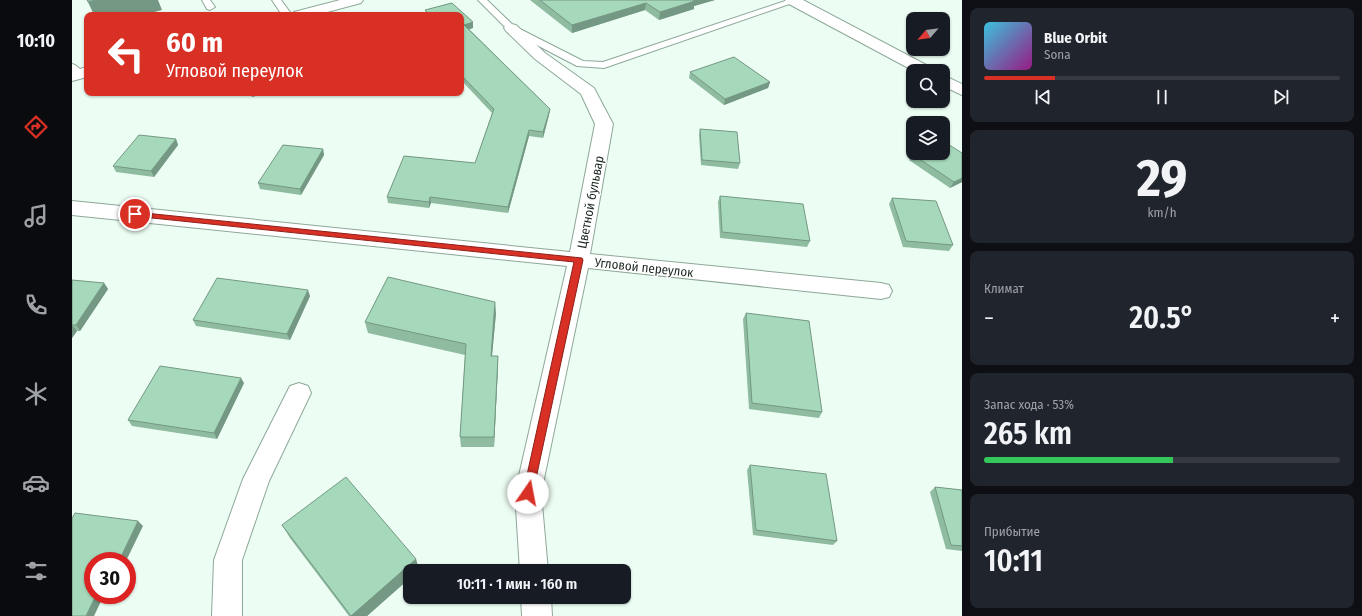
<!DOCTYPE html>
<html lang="ru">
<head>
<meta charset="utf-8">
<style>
  body { margin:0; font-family:"Fira Sans Condensed",sans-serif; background:#20242c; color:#f1f3f6; height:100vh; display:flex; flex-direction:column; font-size:15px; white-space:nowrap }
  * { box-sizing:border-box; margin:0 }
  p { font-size:13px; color:#9ea1a6 }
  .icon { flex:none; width:22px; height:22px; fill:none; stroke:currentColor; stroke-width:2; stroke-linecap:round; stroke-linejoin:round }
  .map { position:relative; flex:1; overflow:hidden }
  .drawer { display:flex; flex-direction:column; gap:8px; padding:8px; background:#0d0f14; width:400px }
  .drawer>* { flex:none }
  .banner { position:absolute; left:12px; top:12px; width:380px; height:84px; border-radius:8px; box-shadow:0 1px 3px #0004; background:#d93025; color:#fff; overflow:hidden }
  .needle { width:26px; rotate:242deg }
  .buttons { position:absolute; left:834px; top:12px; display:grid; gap:8px }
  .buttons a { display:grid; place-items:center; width:44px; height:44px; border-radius:8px; background:#171b24; box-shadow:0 1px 3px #0004; font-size:20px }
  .speed { position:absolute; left:12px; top:552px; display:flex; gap:8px; font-size:20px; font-weight:700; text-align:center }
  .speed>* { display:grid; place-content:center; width:52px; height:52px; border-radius:50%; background:#171b24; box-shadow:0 1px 3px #0004; line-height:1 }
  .speed .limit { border:6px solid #d22; background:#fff; color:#111 }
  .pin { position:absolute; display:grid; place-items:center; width:34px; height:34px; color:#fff; margin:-17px; border:2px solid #fff; border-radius:50%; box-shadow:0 1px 4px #0007 }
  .me { position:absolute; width:44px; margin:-22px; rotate:12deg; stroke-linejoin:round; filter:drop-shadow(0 0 3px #0008) }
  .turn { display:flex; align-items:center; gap:14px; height:84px; padding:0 16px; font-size:18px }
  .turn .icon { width:52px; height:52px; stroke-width:2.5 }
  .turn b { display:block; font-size:28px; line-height:34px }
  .big { font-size:30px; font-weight:600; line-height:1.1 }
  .drawer .card { flex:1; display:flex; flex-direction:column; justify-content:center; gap:6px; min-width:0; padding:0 14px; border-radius:8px; background:#20242c }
  .drawer .dial { align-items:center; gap:0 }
  .dial b { font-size:52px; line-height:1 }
  .song { display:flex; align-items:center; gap:12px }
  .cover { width:48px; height:48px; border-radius:6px; background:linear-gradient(135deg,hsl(190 70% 55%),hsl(310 70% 35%)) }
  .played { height:4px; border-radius:2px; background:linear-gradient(90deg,#d93025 20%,#363941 20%) }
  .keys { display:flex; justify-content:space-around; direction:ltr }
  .heat { display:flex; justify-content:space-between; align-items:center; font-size:22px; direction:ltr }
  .charge { height:6px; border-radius:3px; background:linear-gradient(90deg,#34c759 53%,#363941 0) }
  .trip { position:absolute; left:331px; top:564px; width:228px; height:40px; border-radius:8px; background:#171b24; box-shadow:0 1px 3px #0004; font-weight:600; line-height:40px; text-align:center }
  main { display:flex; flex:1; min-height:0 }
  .menu { display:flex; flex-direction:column; width:72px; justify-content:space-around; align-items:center; background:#090b0e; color:#9ea1a6 }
  .menu .icon { width:28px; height:28px }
  .menu .on { color:#d93025 }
  .menu b { font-size:18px; color:#f1f3f6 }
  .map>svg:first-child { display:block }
</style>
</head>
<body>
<main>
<nav class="menu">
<b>10:10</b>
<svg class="icon on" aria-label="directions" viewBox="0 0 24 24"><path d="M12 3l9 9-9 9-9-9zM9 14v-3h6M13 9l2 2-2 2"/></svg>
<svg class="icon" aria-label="music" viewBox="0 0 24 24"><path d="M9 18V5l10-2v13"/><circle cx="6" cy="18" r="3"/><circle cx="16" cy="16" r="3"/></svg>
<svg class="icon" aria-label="phone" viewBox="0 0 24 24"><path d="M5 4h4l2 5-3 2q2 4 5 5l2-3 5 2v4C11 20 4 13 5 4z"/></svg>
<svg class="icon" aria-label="climate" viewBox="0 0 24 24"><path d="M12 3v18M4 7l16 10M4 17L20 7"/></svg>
<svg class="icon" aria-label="car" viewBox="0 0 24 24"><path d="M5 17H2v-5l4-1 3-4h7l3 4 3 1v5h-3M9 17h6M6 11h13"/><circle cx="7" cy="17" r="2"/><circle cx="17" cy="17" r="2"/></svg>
<svg class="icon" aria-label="filters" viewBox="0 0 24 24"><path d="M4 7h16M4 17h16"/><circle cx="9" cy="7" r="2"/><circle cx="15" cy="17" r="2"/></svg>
</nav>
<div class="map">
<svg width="890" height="616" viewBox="0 0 890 616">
  <rect width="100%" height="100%" fill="#ecfdf3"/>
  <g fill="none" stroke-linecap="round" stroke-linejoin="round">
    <defs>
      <g id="service">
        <polygon points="130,0 138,0 143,7 138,10 135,9"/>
        <polygon points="200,0 209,0 220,15 210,15"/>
        <polygon points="406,0 415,0 442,26 511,61 531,62 716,0 726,1 532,68 505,66 436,30"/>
        <path d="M0 64C5 65 9 70 12 74L11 76H3L0 73Z"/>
      </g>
      <g id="minor">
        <polygon points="713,0 731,0 860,68 862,71 842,71 715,3"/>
        <polygon points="439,24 444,25 473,53 522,88 541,124 518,254 809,283 817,285 820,291 817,297 809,299 516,268 469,493 476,571 448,571 443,493 495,266 0,215 0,201 498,252 523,124 509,94 463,59 434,31 432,28 434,25"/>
        <polygon points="871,75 890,84 890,95 871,86"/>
        <polygon points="227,383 236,386 239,393 197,481 170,560 170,616 140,616 142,560 171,479 218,386"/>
        <polygon points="449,597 479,597 480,616 450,616"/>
      </g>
      <g id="tertiary">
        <polygon points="268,0 291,0 289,3 244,15 220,15 222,12"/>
        <polygon points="15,67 15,77 0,81 0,71"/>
      </g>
    </defs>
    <!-- service casing -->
    <use href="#service" stroke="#8da898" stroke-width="2"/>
    <!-- minor casing -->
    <use href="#minor" stroke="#8da898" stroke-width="2"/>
    <!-- tertiary casing -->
    <use href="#tertiary" stroke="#8da898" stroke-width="2"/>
    <!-- service -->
    <use href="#service" fill="#fff" fill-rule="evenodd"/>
    <!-- minor -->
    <use href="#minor" fill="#fff" fill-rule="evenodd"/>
    <!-- tertiary -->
    <use href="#tertiary" fill="#fff" fill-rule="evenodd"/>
  </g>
  <!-- wall -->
  <g fill="#8fbba1">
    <polygon points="458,0 643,0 622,6 622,9 587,20 573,10 500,33"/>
    <polygon points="380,3 401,22 401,28 397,29 478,109 477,115 471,138 457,136 436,213 359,203 357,208 316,203 315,197 332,156 403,163 420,113 389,80 389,15 347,15 354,13 353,10"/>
    <polygon points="618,72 698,82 696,88 652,105 617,78"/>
    <polygon points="628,129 668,163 666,169 629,165 627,135"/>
    <polygon points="104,139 106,145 82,177 44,172 41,166"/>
    <polygon points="251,149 252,155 229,195 188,189 186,183"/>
    <polygon points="840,154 890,182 878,188 837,160"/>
    <polygon points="648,196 738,241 735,247 648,238 646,202"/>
    <polygon points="820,198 881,245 877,251 831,247 817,204"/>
    <polygon points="0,280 32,283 36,289 8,331 5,331 0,338"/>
    <polygon points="238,296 218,340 124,326 121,320"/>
    <polygon points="424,313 420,356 426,356 426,366 422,447 389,447 388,437 393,355 296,333 293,322"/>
    <polygon points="674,313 750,412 747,418 677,409 671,319"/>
    <polygon points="172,383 145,439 60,426 56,420"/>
    <polygon points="678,465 765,541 761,545 681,535 675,470"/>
    <polygon points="863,487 890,490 890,551 874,549 858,492"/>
    <polygon points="210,525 344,559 347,570 338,571 338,578 295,616 277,616 218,538"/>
  </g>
  <!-- shaded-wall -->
  <g fill="#749883">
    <polygon points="25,0 86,0 90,10 71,15 22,15 16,2"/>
    <polygon points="620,0 643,0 622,6 622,9 587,20 588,12"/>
    <polygon points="574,3 573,10 500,33 500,25"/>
    <polygon points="401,22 401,28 393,31 392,25"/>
    <polygon points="698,82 696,88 652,105 653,99"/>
    <polygon points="178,93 195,93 180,97"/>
    <polygon points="478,109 477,115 471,138 471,132"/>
    <polygon points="457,130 457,136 436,213 436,207"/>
    <polygon points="104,139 106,145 82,177 79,171"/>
    <polygon points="251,149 252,155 229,195 228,189"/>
    <polygon points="890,178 890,182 878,188 882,182"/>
    <polygon points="358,197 359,203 357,208 357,202"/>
    <polygon points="32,283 36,289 8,331 4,325"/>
    <polygon points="236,290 238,296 218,340 215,334"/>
    <polygon points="423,302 424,313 419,366 419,356"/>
    <polygon points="0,325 5,331 0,338"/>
    <polygon points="426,356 426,366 422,447 422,437"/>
    <polygon points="169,378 172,383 145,439 142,433"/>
    <polygon points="66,521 71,526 54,561 47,561"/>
    <polygon points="344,559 347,570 346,571 338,571 338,578 295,616 279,616"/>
    <polygon points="24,595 32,595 22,616 14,616"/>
  </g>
  <!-- building -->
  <g fill="#a6d9bb" stroke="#749883">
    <polygon points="15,0 25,0 16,2"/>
    <polygon points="468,0 621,0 623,1 588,12 574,3 500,25"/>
    <polygon points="380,3 401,22 392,25 478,109 471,132 457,130 436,207 358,197 357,202 315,197 332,156 403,163 422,109 389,75 389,15 347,15 356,13 353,10"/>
    <polygon points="662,57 698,82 653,99 618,72"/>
    <polygon points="628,129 665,132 668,163 630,160"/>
    <polygon points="67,135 104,139 79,171 41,166"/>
    <polygon points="871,141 890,153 890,178 882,182 840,154 843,153 871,153"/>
    <polygon points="211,145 251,149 228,189 186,183"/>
    <polygon points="648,196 731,204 738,241 650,232"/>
    <polygon points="820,198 864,201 881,245 834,241"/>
    <polygon points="316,277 423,302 419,356 426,356 422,437 388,437 394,344 293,322"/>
    <polygon points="145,278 236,290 215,334 121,320"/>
    <polygon points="0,280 32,283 4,325 0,325"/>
    <polygon points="674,313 737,321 750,412 680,403"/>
    <polygon points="88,366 169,378 142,433 56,420"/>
    <polygon points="678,465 754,474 765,541 684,530"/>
    <polygon points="274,477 344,559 279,616 210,525"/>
    <polygon points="863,487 890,490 890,546 879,545"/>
    <polygon points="3,513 66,521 47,561 21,561 21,595 24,595 14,616 0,616 0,518"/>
  </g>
  <!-- route -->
  <polygon fill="#d93025" stroke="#8d1f18" points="63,212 510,258 511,260 460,497 456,498 452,497 451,493 502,262 61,216 61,213"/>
  <g text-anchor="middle" stroke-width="3" stroke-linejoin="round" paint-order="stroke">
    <!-- street labels -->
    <g font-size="13" fill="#1e2922" stroke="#fff">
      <text transform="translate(518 202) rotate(-79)" y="5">Цветной бульвар</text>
      <text transform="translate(572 267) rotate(6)" y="5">Угловой переулок</text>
    </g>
  </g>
</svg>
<div class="buttons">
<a><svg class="needle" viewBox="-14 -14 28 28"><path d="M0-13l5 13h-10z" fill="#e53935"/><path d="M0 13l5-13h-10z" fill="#9ea1a6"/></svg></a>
<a><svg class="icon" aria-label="search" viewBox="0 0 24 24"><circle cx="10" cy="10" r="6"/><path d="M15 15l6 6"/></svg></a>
<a><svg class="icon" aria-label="layers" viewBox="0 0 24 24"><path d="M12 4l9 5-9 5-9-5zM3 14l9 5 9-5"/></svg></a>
</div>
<div class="speed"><div class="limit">30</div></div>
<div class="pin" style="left:63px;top:214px;background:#d93025"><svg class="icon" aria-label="arrive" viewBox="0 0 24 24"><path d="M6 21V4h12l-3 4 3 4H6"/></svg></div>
<svg class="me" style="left:456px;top:493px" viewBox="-20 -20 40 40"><circle r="19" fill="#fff"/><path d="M0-13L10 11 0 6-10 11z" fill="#d93025"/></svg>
<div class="trip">10:11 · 1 мин · 160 m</div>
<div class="banner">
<div class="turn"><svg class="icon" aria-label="left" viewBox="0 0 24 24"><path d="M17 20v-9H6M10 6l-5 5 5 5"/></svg><div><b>60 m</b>Угловой переулок</div></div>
</div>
</div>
<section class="drawer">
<div class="card">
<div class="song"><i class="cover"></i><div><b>Blue Orbit</b><p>Sona</p></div></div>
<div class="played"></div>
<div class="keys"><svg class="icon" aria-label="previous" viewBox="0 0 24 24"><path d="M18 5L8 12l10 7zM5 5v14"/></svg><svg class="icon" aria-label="pause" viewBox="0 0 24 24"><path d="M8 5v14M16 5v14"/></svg><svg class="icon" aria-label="next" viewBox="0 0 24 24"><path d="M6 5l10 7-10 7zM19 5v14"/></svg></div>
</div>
<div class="card dial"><b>29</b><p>km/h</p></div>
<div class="card"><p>Климат</p>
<div class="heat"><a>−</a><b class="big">20.5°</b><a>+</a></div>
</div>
<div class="card"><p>Запас хода · 53%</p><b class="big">265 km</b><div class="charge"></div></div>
<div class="card"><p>Прибытие</p><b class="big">10:11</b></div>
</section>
</main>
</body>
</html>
